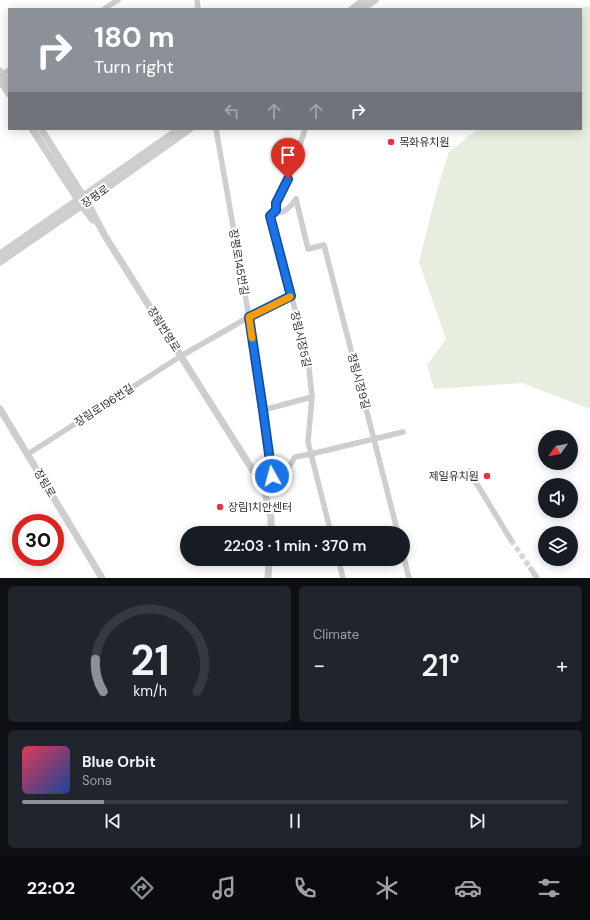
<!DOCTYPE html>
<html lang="en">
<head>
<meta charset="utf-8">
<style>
  body { margin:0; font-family:"DM Sans","Noto Sans KR",sans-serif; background:#20242c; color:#f1f3f6; height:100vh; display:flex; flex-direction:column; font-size:15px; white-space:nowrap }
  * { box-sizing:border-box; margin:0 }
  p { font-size:13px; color:#9ea1a6 }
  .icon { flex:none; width:22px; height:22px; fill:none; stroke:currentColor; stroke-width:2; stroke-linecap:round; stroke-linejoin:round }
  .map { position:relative; height:578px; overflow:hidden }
  .side { display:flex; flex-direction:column; gap:8px; padding:8px; background:#0d0f14; flex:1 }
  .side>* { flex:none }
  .hud { position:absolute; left:8px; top:8px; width:574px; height:122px; border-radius:0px; box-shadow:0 2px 10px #0003; background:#8c9099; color:#fff; overflow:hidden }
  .needle { width:26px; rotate:237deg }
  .tools { position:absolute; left:538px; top:430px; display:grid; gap:8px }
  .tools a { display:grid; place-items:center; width:40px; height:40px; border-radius:50%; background:#171b24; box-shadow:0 2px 10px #0003; font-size:20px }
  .speed { position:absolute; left:12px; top:514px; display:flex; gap:8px; font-size:20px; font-weight:700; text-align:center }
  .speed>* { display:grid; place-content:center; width:52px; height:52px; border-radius:50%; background:#171b24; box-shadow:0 2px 10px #0003; line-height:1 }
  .speed .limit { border:6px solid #d22; background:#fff; color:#111 }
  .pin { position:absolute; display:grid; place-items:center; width:34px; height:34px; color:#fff; margin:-41px -17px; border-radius:50% 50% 50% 0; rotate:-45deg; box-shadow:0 0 4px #0007 }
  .pin .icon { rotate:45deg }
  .me { position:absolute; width:44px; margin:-22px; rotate:353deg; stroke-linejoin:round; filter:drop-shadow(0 0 3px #0008) }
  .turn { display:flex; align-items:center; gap:14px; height:84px; padding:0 20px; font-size:18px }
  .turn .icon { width:52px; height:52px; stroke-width:2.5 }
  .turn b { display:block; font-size:28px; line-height:34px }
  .lanes { display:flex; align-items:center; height:38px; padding:0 20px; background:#0003; justify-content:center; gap:20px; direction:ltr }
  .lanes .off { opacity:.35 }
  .big { font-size:30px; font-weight:600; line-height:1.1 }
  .side .tile { flex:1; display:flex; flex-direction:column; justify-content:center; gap:6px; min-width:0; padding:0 14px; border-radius:6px; background:#20242c }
  .side .dial { align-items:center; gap:0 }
  .dial svg { height:104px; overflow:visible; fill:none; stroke:#363941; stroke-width:7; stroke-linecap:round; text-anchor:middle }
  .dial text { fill:#f1f3f6; stroke:none }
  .song { display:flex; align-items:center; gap:12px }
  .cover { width:48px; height:48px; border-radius:6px; background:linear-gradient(135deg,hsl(350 70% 55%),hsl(220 70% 35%)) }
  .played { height:4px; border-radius:2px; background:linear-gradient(90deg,#8c9099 15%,#363941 15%) }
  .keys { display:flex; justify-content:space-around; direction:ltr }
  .heat { display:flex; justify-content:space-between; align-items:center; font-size:22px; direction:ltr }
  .side .tiles { flex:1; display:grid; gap:8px; grid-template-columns:1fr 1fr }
  .tile:last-child { grid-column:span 2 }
  .trip { position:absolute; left:180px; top:526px; width:230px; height:40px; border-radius:20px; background:#171b24; box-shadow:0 2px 10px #0003; font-weight:600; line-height:40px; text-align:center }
  .tab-bar { display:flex; height:64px; justify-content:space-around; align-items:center; background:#090b0e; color:#9ea1a6 }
  .tab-bar .icon { width:28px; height:28px }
  .tab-bar .active { color:#8c9099 }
  .tab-bar b { font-size:18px; color:#f1f3f6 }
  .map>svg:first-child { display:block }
</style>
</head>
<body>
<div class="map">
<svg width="590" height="578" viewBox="0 0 590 578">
  <rect width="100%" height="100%" fill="#fff"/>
  <!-- green -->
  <polygon fill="#e8eedf" points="590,6 590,409 522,383 434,389 427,365 446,339 419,262 437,190 449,152 478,129 581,129 581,9 575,9"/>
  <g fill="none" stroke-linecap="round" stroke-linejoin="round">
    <!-- minor-tunnel -->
    <polyline stroke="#d6d6d6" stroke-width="5.5" stroke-dasharray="5.5 3" stroke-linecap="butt" points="511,540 531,569"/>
    <!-- minor -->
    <g stroke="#cecece" stroke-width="5.5">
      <polyline points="197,0 198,9"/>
      <polyline points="104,9 118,0"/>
      <polyline points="2,75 9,70"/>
      <polyline points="216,129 249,317 263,410 272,476 264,488"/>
      <polyline points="305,129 292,170 284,189 276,203 276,210 270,216 308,358 312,397 308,442 331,533"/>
      <polyline points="296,199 308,249 324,245 398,533"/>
      <path d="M270 216C283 212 288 211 296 199"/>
      <polyline points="263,410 312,397"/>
      <polyline points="28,454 181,356 249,317 291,296"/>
      <polyline points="469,471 511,540"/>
      <polyline points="272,476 283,476 295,457 311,454 403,432"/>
      <polyline points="403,554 409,578"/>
      <polyline points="338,559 343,578"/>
      <polyline points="531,569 537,578"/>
    </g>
    <!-- tertiary -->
    <g stroke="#cecece" stroke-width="7">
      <polyline points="352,9 364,0"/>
      <polyline points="362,9 375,0"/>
      <polyline points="0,71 9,84"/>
      <polyline points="0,80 9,94"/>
      <polyline points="32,129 82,206 93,220"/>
      <polyline points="41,129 87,202 105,236 264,488 271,518 271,533"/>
      <polyline points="0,254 179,129"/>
      <polyline points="0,262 87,202 190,129"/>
      <polyline points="0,409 102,578"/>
      <polyline points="268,578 269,559"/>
    </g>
  </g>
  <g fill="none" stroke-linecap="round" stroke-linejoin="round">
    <defs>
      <polyline id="route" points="272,476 263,410 249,317 291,296 270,216 276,210 276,203 288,179"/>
    </defs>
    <!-- route casing -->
    <use href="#route" stroke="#114b97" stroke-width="10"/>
    <!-- route -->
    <use href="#route" stroke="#1a73e8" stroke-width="7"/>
    <!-- slow -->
    <polyline stroke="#f59e0b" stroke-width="7" points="252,338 249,317 290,297"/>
  </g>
  <!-- markers -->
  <g fill="#eb3044" stroke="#fff" stroke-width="1.5">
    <circle cx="391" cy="142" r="4"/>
    <circle cx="487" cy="476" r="4"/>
    <circle cx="220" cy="507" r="4"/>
  </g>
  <g text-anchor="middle" stroke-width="4" stroke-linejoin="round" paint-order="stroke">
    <!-- poi labels -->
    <g font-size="11" fill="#313131" stroke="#fff" text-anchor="start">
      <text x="399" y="146">목화유치원</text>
      <text x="479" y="480" text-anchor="end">제일유치원</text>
      <text x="228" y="511">장림1치안센터</text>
    </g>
    <!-- street labels -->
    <g font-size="11" fill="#313131" stroke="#fff">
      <text transform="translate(95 196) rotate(-35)" y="4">장평로</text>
      <text transform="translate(239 262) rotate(80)" y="4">장평로145번길</text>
      <text transform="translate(164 329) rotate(58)" y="4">장림번영로</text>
      <text transform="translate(301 339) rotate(77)" y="4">장림시장5길</text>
      <text transform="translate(359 381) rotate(75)" y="4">장림시장9길</text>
      <text transform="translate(104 405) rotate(-33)" y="4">장림로196번길</text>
      <text transform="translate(45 483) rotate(59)" y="4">장림로</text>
    </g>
  </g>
</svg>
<div class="tools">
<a><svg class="needle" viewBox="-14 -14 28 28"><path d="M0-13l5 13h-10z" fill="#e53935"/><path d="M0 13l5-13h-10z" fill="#9ea1a6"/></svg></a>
<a><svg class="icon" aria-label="sound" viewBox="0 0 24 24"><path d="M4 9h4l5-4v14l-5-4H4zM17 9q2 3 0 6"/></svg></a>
<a><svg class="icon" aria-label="layers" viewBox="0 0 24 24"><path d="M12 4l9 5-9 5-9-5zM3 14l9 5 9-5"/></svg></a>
</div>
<div class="speed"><div class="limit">30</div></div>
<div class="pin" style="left:288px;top:179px;background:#d93025"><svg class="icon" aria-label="arrive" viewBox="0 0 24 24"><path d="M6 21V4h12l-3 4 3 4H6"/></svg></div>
<svg class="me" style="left:272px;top:476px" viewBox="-20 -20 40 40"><circle r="17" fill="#1a73e8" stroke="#fff" stroke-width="3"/><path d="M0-11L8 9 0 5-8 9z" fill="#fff"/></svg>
<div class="trip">22:03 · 1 min · 370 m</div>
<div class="hud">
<div class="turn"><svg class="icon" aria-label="right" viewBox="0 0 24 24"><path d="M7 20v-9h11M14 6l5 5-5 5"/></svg><div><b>180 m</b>Turn right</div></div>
<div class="lanes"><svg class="icon off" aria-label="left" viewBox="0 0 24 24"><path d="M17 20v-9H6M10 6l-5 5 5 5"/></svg><svg class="icon off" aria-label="ahead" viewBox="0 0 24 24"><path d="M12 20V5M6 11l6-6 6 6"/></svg><svg class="icon off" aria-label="ahead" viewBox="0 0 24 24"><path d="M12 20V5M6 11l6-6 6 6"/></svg><svg class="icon" aria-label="right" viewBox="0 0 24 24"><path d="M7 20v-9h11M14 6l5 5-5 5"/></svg></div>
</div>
</div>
<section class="side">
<div class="tiles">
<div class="tile dial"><svg viewBox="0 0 100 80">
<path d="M14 69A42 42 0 1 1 86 69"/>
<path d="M14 69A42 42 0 0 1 8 44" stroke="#8c9099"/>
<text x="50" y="56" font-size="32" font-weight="700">21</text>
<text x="50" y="72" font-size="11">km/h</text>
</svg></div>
<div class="tile"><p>Climate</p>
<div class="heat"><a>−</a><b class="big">21°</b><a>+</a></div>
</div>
<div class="tile">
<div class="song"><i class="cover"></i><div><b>Blue Orbit</b><p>Sona</p></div></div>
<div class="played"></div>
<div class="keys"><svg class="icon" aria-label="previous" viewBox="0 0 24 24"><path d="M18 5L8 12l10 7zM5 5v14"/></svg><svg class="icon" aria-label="pause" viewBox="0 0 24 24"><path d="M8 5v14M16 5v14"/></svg><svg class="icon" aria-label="next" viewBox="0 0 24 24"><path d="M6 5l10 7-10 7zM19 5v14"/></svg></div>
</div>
</div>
</section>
<nav class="tab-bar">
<b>22:02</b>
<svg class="icon active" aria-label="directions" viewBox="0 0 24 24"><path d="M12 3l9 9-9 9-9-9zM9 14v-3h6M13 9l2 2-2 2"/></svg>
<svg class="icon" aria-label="music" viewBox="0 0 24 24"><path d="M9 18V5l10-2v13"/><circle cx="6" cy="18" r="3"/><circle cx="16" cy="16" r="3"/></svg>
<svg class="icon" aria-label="phone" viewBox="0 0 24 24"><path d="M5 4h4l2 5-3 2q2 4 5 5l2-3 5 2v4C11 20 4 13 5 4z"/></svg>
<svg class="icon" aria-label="climate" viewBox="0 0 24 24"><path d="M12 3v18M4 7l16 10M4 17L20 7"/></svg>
<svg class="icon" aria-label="car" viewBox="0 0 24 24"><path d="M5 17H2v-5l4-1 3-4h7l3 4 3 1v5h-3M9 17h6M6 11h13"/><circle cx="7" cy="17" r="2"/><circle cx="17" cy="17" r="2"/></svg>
<svg class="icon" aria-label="filters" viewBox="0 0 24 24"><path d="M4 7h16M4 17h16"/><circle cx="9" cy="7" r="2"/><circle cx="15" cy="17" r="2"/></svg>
</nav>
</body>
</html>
